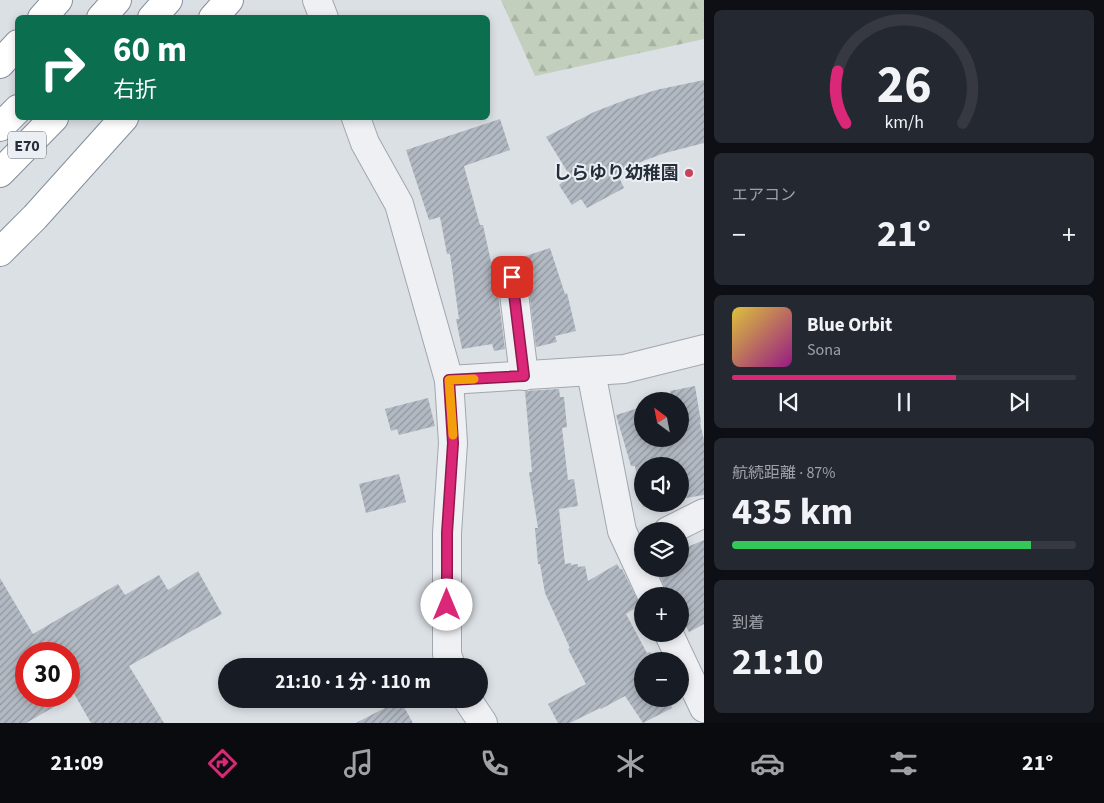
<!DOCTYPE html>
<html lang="ja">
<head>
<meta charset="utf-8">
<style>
  body { margin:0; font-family:"Source Sans 3","Noto Sans JP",sans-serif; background:#242831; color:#f1f3f6; height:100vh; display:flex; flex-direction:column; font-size:19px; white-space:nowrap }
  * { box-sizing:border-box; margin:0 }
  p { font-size:16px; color:#9ea1a6 }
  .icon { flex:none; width:28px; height:28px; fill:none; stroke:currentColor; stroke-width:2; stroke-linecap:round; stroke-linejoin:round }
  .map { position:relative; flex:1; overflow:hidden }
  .panel { display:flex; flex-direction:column; gap:10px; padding:10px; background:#0d0f14; width:400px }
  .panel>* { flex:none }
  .guide { position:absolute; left:15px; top:15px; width:475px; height:105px; border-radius:8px; box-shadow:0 2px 8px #0003; background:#0b6e4f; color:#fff; overflow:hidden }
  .needle { width:32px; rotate:328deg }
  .controls { position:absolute; left:634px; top:392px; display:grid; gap:10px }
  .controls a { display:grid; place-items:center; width:55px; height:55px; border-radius:50%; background:#171b24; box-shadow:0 2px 8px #0003; font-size:25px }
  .speed { position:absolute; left:15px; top:642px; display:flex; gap:10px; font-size:25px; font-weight:700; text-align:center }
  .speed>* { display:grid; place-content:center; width:65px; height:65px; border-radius:50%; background:#171b24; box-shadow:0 2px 8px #0003; line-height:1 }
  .speed .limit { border:8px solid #d22; background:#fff; color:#111 }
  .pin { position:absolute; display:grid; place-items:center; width:42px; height:42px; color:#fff; margin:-21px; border-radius:10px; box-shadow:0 2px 8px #0006 }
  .me { position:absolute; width:55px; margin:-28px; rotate:0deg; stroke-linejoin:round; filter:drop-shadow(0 0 4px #0008) }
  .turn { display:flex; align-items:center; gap:18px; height:105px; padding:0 15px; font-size:22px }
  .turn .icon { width:65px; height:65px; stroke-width:2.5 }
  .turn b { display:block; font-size:35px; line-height:42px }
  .big { font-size:38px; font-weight:700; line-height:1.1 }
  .panel .tile { flex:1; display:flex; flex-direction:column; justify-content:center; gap:8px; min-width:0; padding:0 18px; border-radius:8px; background:#242831 }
  .panel .dial { align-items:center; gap:0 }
  .dial svg { height:130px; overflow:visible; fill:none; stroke:#363941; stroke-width:7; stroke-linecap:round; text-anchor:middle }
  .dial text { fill:#f1f3f6; stroke:none }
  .song { display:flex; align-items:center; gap:15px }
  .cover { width:60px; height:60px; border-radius:8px; background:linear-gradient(135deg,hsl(50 70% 55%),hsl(310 70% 35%)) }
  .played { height:5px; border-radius:2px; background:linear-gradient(90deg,#db2777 65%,#363941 65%) }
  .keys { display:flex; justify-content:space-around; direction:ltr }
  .heat { display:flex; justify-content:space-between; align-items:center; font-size:28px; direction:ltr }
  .charge { height:8px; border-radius:4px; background:linear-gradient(90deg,#34c759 87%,#363941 0) }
  .trip { position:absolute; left:218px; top:658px; width:270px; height:50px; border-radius:25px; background:#171b24; box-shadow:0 2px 8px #0003; font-weight:700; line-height:50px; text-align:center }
  .tabs { display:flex; height:80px; justify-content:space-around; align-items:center; background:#090b0e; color:#9ea1a6 }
  .tabs .icon { width:35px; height:35px }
  .tabs .on { color:#db2777 }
  .tabs b { font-size:22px; color:#f1f3f6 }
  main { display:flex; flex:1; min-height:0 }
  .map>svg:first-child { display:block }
</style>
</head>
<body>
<main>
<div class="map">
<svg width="704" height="723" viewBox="0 0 704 723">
  <defs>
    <pattern id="forest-firs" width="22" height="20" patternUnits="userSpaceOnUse" patternTransform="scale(1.25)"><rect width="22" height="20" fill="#c2cfbd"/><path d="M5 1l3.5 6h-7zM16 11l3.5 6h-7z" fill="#a7b2a3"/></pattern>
    <pattern id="building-hatch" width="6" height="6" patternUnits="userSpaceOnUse" patternTransform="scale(1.25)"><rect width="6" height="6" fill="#b3b9c2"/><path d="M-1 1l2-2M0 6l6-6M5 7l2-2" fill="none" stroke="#91979f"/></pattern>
  </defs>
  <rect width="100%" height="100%" fill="#dbe0e5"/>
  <!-- forest -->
  <polygon fill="url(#forest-firs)" points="501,0 704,0 704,39 535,76"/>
  <!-- building -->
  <g fill="url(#building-hatch)">
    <polygon points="704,80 704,143 665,153 643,161 617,173 624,188 587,208 581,199 572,205 559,185 570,176 546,137 594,112 628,99 656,90"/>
    <polygon points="500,119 510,150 464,166 480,225 483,225 491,262 494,261 495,266 550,248 565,294 567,293 576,331 555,336 557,342 536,347 527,275 525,268 519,263 510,262 502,265 498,270 496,278 505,349 494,351 492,344 462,349 456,319 459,319 450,254 447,254 440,217 429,220 406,150"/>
    <polygon points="695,386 701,422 700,423 704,440 704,495 680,499 680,466 642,466 642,504 657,504 643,507 635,466 631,466 616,415 642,407 642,439 680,439 680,401 659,401 659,398 671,395 670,391"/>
    <polygon points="559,389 560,397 564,397 567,427 562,428 568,480 574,479 578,506 559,509 565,564 571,563 571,565 578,564 578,567 585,566 588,581 617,564 620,569 622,569 640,605 626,614 647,653 650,652 655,661 642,661 642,699 674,699 677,703 671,706 672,708 643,723 625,696 601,709 600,708 570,723 558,723 548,704 586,684 568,649 570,648 545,593 540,564 538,564 535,528 538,528 529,472 532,472 525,391"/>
    <polygon points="428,398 435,426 399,435 397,429 391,431 385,409"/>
    <polygon points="399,474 406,502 366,513 359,484"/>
    <polygon points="704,540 704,624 689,632 680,616 680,596 669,596 667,593 657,569 680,569 680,550"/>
    <polygon points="198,571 222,614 129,666 164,723 91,723 69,685 69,654 26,654 26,696 73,696 26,723 0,723 0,578 33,634 118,584 125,595 159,575 168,590"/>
    <polygon points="400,700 413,723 356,723"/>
  </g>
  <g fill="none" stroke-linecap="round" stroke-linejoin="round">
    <defs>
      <g id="street">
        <polyline points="317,0 324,18"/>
        <polyline points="356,118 365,143 399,204 449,380 453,443 447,533 447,654 451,666"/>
        <polyline points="512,277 524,376"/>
        <polyline points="591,372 622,531 652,596"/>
        <polyline points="449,380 624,369 704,349"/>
        <polyline points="668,531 704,513"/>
        <polyline points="669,634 704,708"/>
        <polyline points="467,699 483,723"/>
      </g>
      <g id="highway">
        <polyline points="42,18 58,0"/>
        <polyline points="101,18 117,0"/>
        <polyline points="152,18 168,0"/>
        <polyline points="213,18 229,0"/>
        <polyline points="0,64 18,44"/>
        <polyline points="0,127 18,109"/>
        <polyline points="0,173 54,118"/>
        <polyline points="0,252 35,217 124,118"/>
      </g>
    </defs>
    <!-- street casing -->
    <use href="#street" stroke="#a1a7af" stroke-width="30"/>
    <!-- highway casing -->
    <use href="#highway" stroke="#838e9c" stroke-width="30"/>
    <!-- street -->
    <use href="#street" stroke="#eef0f4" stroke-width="28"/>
    <!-- highway -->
    <use href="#highway" stroke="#fff" stroke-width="28"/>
  </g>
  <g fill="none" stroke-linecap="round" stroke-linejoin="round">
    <defs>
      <polyline id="route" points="447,605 447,533 453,443 449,380 524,376 512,277"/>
    </defs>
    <!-- route casing -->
    <use href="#route" stroke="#8e194d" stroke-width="12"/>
    <!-- route -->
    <use href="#route" stroke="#db2777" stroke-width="9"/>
    <!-- slow -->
    <polyline stroke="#f59e0b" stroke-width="9" points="453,435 449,380 474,379"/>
  </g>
  <!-- markers -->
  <circle fill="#ca415b" stroke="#ebeff3" stroke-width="2" cx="689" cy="173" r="5"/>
  <g text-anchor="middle" stroke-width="4" stroke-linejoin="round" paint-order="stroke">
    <!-- shield labels -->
    <rect fill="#ebeff3" stroke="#616872" stroke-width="1" x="8" y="131.5" width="38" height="27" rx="4"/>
    <g font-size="16" font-weight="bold" fill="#262e3b">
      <text x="27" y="151">E70</text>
    </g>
    <!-- poi labels -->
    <g font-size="18" font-weight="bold" fill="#262e3b" stroke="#ebeff3" text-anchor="end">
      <text x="679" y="179">しらゆり幼稚園</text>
    </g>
  </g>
</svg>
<div class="controls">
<a><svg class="needle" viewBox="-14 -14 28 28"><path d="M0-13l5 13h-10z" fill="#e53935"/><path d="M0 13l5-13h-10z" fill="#9ea1a6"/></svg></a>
<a><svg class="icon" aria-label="sound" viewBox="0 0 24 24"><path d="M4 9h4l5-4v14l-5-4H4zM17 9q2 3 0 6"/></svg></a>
<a><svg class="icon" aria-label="layers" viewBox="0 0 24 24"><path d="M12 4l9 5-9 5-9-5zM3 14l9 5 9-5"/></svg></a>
<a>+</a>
<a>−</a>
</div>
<div class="speed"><div class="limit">30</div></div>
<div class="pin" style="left:512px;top:277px;background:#d93025"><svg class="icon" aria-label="arrive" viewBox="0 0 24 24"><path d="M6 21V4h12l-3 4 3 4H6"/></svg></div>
<svg class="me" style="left:447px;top:605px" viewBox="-20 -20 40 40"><circle r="19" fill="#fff"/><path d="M0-13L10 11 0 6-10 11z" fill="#db2777"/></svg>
<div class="trip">21:10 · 1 分 · 110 m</div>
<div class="guide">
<div class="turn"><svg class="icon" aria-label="right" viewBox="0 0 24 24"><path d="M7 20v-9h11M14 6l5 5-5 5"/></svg><div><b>60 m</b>右折</div></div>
</div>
</div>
<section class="panel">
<div class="tile dial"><svg viewBox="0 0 100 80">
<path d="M14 69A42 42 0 1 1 86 69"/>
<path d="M14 69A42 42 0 0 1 9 37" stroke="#db2777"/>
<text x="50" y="56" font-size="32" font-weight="700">26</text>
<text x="50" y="72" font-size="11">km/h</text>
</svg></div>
<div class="tile"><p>エアコン</p>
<div class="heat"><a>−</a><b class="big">21°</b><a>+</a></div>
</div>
<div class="tile">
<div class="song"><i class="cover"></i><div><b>Blue Orbit</b><p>Sona</p></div></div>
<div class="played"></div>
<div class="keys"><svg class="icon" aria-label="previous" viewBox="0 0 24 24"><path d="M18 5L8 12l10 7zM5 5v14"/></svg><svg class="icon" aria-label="pause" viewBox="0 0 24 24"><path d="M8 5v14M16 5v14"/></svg><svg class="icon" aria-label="next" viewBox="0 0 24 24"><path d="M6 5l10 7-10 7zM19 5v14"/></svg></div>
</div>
<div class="tile"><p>航続距離 · 87%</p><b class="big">435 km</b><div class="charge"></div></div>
<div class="tile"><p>到着</p><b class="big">21:10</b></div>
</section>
</main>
<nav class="tabs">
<b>21:09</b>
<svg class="icon on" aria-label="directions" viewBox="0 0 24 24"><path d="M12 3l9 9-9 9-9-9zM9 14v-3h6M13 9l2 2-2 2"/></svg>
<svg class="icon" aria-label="music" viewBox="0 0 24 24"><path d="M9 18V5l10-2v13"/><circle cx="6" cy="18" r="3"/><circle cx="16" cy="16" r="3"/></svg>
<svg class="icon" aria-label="phone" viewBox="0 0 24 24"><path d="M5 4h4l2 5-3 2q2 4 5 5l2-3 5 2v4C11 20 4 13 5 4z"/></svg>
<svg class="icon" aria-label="climate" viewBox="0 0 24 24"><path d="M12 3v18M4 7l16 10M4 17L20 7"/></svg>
<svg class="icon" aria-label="car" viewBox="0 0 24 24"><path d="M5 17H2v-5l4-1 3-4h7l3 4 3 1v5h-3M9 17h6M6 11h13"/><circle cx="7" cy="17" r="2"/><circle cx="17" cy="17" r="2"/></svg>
<svg class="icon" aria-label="filters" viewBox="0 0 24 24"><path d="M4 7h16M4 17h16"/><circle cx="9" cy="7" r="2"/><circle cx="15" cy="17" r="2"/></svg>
<b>21°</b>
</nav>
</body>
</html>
